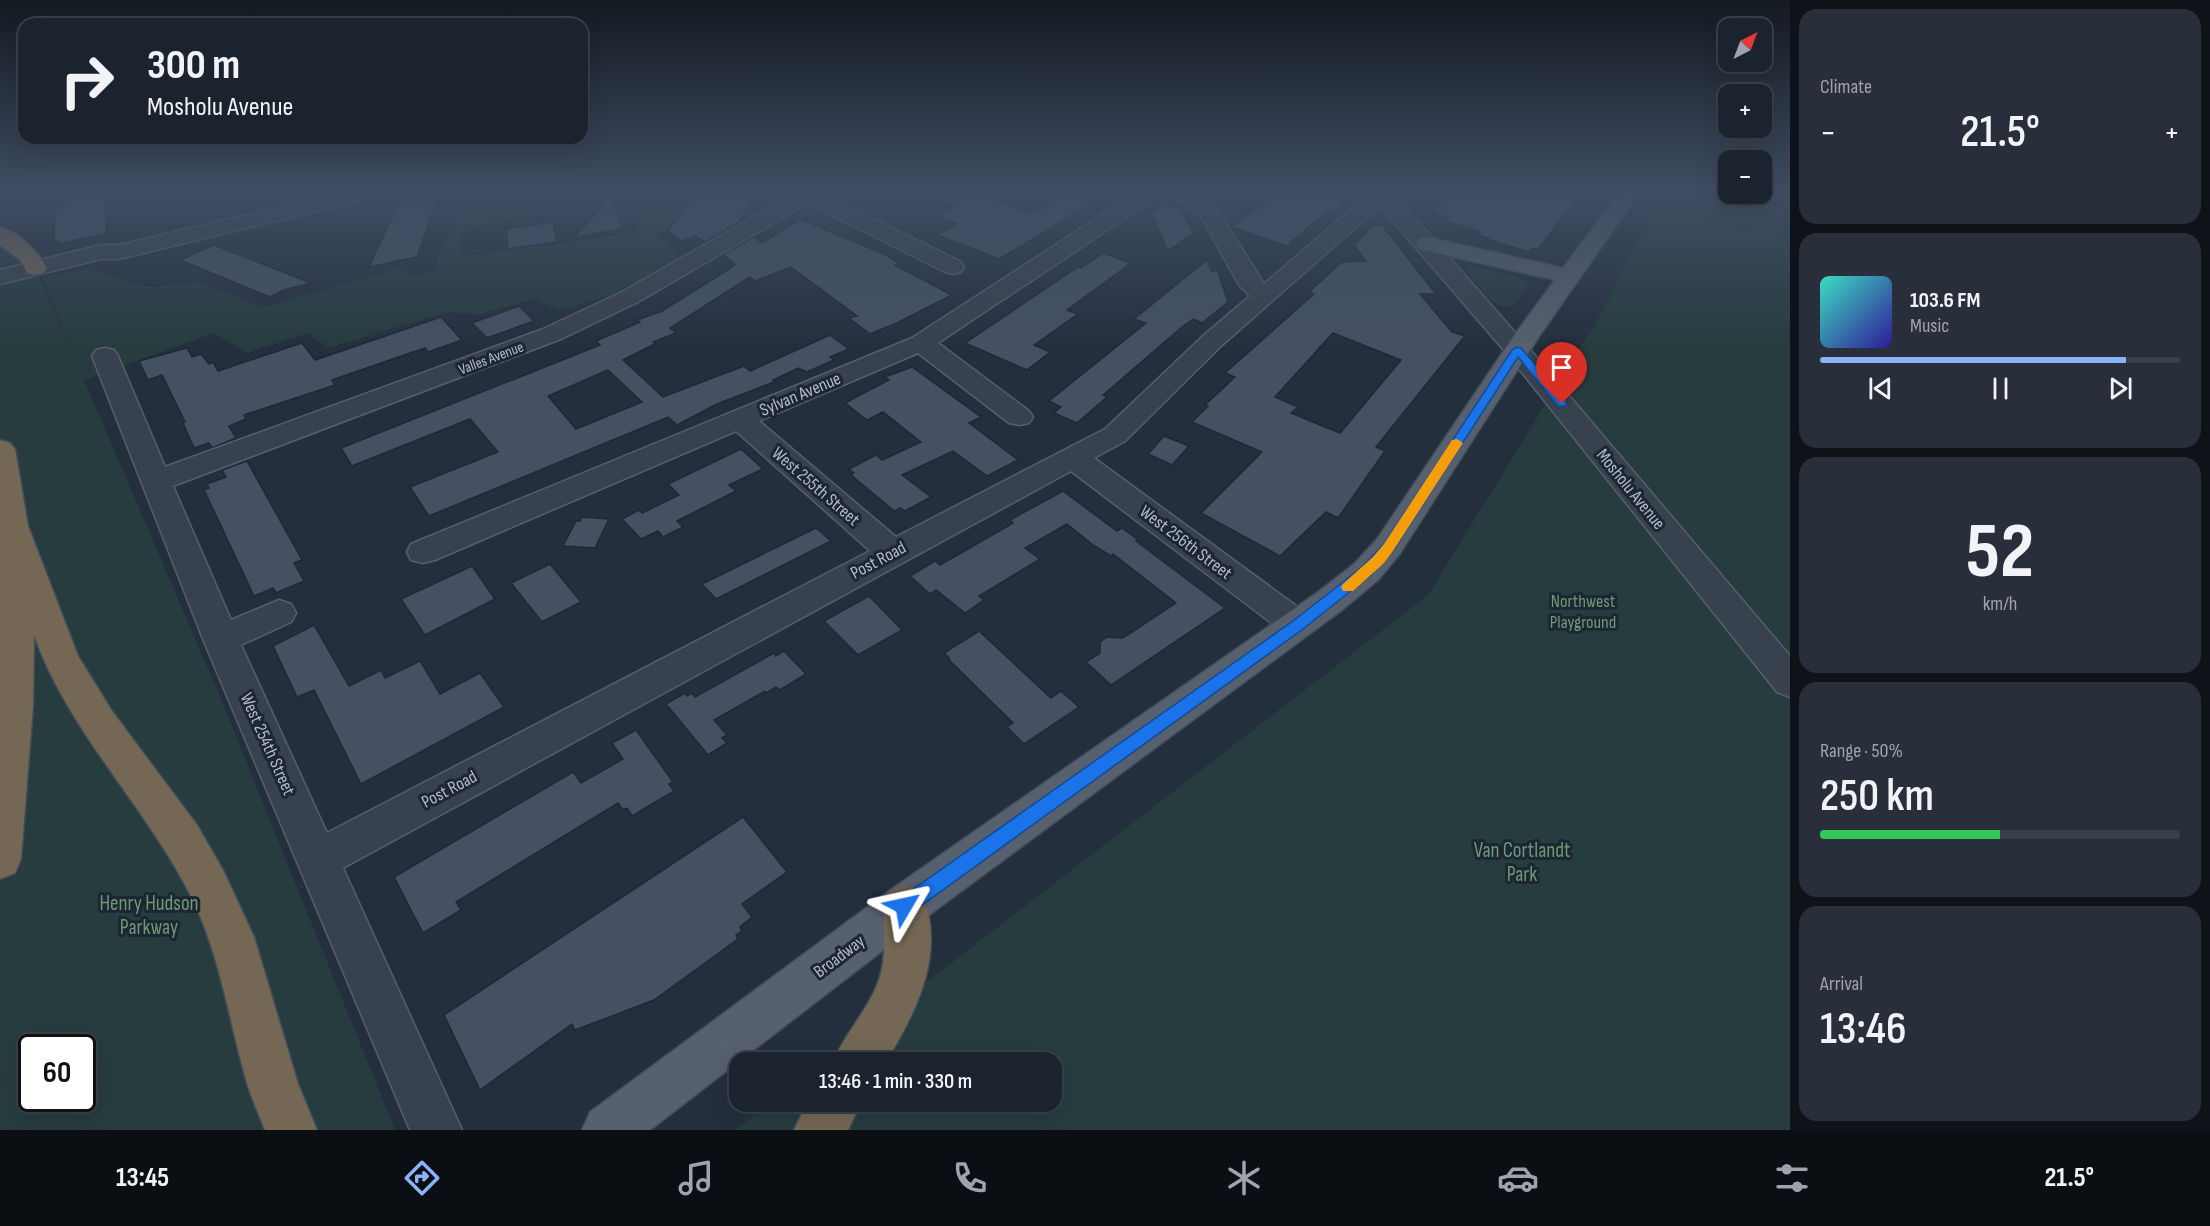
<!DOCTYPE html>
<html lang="en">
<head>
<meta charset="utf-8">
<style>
  body { margin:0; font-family:"Sofia Sans Condensed",sans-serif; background:#282f3a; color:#f1f3f6; height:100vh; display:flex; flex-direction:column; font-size:22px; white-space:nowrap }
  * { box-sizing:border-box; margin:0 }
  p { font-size:20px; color:#a0a4aa }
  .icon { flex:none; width:33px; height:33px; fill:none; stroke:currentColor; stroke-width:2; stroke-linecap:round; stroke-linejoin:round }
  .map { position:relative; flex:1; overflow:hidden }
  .panel { display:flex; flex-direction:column; gap:9px; padding:9px; background:#0f1319; width:420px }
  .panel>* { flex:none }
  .guide { position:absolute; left:18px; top:18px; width:570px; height:126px; border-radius:18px; box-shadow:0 6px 24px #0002,0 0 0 2px #39404a; background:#1b232e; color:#f1f3f6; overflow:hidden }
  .needle { width:39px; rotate:42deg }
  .fabs { position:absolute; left:1718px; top:18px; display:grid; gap:12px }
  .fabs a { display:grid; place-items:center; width:54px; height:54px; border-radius:12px; background:#1b232e; box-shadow:0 6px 24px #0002,0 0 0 2px #39404a; font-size:30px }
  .speed { position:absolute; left:18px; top:1034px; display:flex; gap:12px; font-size:30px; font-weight:700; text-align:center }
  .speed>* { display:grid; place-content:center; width:78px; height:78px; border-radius:50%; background:#1b232e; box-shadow:0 6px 24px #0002,0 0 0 2px #39404a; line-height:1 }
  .speed .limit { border:3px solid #111; border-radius:9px; background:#fff; color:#111 }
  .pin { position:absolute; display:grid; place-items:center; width:51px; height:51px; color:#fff; margin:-62px -26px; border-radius:50% 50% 50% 0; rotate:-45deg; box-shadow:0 0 6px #0007 }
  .pin .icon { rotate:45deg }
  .me { position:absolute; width:66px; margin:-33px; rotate:54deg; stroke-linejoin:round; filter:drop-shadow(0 0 4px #0008) }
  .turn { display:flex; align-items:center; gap:21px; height:126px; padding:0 30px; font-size:27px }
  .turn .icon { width:78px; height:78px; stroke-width:2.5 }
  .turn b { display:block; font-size:42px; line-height:51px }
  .big { font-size:45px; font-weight:600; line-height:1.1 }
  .panel .tile { flex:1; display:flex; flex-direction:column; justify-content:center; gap:9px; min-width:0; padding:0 21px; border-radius:18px; background:#282f3a }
  .panel .dial { align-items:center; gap:0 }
  .dial b { font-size:78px; line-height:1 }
  .song { display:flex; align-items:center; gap:18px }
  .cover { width:72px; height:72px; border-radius:9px; background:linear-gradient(135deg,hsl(170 70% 55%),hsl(250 70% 35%)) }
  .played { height:6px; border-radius:3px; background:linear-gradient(90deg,#8ab4f8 85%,#39404a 85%) }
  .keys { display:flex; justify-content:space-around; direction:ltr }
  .heat { display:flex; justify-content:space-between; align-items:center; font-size:33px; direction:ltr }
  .charge { height:9px; border-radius:4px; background:linear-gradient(90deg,#34c759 50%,#39404a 0) }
  .trip { position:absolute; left:729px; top:1052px; width:333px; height:60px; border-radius:18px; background:#1b232e; box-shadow:0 6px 24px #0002,0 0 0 2px #39404a; font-weight:600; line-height:60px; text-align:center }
  .menu { display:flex; height:96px; justify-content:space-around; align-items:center; background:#0b0e12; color:#a0a4aa }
  .menu .icon { width:42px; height:42px }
  .menu .active { color:#8ab4f8 }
  .menu b { font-size:27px; color:#f1f3f6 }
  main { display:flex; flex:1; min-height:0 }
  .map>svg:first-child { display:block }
</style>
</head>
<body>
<main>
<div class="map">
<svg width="1790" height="1130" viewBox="0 0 1790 1130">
  <rect width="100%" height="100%" fill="#242f3e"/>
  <!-- green -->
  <g fill="#263c3f" fill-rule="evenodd">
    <path d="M462 190H583L557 201 554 211 476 227 461 234 460 257 636 233 641 203 709 209 656 235 681 257 615 293 559 311 534 299 480 314 448 312 329 348 307 333 247 353 214 333 84 380 221 699 395 1130H0V230L35 268 72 353 42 277 90 269 137 285 155 287 198 282 263 307 396 269H401L407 275 422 274 437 269V260L460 205ZM32 1047H82V1098H32Z"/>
    <polygon points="1661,190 1728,190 1728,194 1761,194 1761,190 1790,190 1790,1130 735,1130 773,1101 1052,1101 1052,1062 823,1062 1428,595 1607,304"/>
    <path d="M1473 267 1519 278 1530 284 1513 306C1494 312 1477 283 1467 270Z"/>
  </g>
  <!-- building -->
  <g fill="#455162" stroke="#1f2835" stroke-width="1.5" fill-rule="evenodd">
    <polygon points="78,190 103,190 107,231 103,234 58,244 58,241 54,242 55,211"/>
    <polygon points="699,190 761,190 738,223 705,242 696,236 681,241 668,231"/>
    <polygon points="962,190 1033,213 1068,193 1094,202 999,259 937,235 957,224 937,216 955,206 942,201"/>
    <polygon points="1301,190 1358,190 1331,214 1329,211 1316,220 1287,246 1231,227 1272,198 1282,198"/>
    <polygon points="1456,190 1584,190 1538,249 1532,248 1529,252 1486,239 1488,238 1479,235 1481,232 1444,221 1448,217 1433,212"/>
    <polygon points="612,196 622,229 574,237"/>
    <polygon points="437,199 417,257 369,267 399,202"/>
    <polygon points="1165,203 1181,209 1193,233 1168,251 1151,213"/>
    <path d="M800 219 884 254 899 263 895 265 952 295 897 323 870 334 849 318 857 316 791 267 755 281 750 277 670 328 676 333 653 342 655 344 623 360 663 397 744 366 750 371 830 335 849 349 830 357 834 360 807 372 798 368 773 380 774 382 717 404 677 425 668 417 429 516 410 487 498 452 470 419 352 466 341 448 600 345 596 341 640 322 637 320 662 311 734 266 732 265 735 264 723 255 754 237 762 243ZM608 370 642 402 576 429 548 396Z"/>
    <polygon points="553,222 557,242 508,249 506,229"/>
    <path d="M1374 225H1382L1436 294H1420L1452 332 1465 336 1376 447 1385 451 1338 518 1326 512 1280 556 1201 513 1262 452 1192 422 1208 406 1205 405 1235 377 1225 373 1314 294 1309 292 1342 262 1366 261 1354 245ZM1333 333 1401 360 1340 433 1291 413 1298 407 1275 397Z"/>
    <polygon points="214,245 311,283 284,290 270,297 180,260"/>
    <polygon points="1103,253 1131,263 1067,310 1078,314 1034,345 1050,352 1027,370 965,343 1078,267 1081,268"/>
    <polygon points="1207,260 1212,272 1217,269 1228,302 1202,323 1193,319 1182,327 1103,395 1107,397 1077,423 1054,413 1061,407 1049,401 1146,323 1134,319"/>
    <polygon points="519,306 534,321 487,338 472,323"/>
    <polygon points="441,317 462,340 428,352 425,348 332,380 335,385 244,415 246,419 229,426 236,438 212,448 209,443 194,448 183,423 185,422 162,375 148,380 139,361 187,348 192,357 201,354 209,364 213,362 218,371 302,343 315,360"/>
    <polygon points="912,367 981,417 969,423 1018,460 987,476 953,451 902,475 931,497 905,511 900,508 894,511 851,475 854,473 849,469 876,455 882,460 921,442 883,412 867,420 845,403 889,380 885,377"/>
    <polygon points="1164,436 1189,446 1172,465 1148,454"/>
    <polygon points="741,449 763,469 729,485 736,491 677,521 683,527 663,537 658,531 641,539 622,519 639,510 642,513 679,495 668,484"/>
    <polygon points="247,461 302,560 294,563 304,581 276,593 273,588 254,596 204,490 209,488 207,484 226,477 222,470"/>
    <polygon points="1063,491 1117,531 1122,528 1138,540 1136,541 1225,608 1111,685 1086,662 1100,653 1100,642 1107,637 1123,638 1176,603 1113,554 1111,556 1093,545 1067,524 1025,548 1040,559 979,596 984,600 965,613 936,590 930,594 910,576 935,561 940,565 1013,523 1010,520"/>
    <polygon points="582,517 609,519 595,548 563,546 576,521 580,521"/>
    <polygon points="816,528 831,541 716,599 702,584"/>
    <polygon points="550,564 581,602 542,622 511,583"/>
    <polygon points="472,566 495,599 425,635 401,599"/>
    <polygon points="869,596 902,630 858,655 824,621"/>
    <polygon points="314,625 349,686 381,670 385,678 420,661 440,694 480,673 504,707 361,784 314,690 297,697 273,646"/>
    <polygon points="979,631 1051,698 1061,691 1079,707 1024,744 1007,727 1013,723 949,660 950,659 944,653"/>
    <polygon points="784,651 806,674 780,690 776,687 766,693 765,691 714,720 727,735 722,738 727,743 708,755 666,704 685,693 687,696 692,693 695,697 774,653 776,656"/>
    <polygon points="636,730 673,782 669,784 674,791 632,816 627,808 623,810 618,803 456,902 461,910 423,933 394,877 573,772 581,783 623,759 612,743"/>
    <polygon points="743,817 787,872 742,904 752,917 740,927 742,931 736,935 738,939 654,1000 575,1030 572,1024 480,1090 444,1015"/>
  </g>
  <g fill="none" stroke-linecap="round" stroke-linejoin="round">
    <defs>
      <g id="minor">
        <polygon points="353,190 388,190 385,194 378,196 119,259 101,259 0,284 0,270 101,245 119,245"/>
        <polygon points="789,190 815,190 961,262 964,267 961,272 953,274 945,272 808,203 638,302 561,339 173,486 231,620 279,600 291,604 296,613 291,622 241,645 327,833 870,551 736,431 435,560 423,563 411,560 407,552 411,544 912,338 1140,190 1164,190 1161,194 938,343 1029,411 1033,417 1029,423 1019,425 1009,423 918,353 759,421 896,537 1105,429 1203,336 1250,296 1239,285 1201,216 1168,194 1165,190 1190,190 1217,209 1264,284 1368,195 1365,190 1396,190 1393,195 1406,208 1526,345 1790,656 1790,697 1777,692 1508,355 1380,206 1221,346 1125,441 1094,458 1310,616 1316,625 1310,634 1298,638 1286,634 1071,471 343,868 462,1130 410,1130 203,639 92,356 96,350 105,348 114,350 118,356 165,467 543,329 622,292 792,195"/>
      </g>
      <polygon id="major" points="1621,190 1641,190 1540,335 1399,555 1378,580 1342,610 921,921 650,1130 582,1130 590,1112 889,891 1318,592 1354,564 1377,539 1515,334 1555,280 1419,249 1416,244 1419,239 1427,237 1563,268"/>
      <g id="highway">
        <path d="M0 227C19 232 38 251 47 268L43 273 35 275 27 273 20 260 0 245Z"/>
        <path d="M0 440 10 443 15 449 28 526 78 656 112 711 197 825 223 870 254 937 298 1084 317 1130H265C259 1115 252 1099 247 1083 229 1021 220 954 191 896 145 805 68 731 34 635L33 706 21 859 15 873 0 879Z"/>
        <path d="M905 885 921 891C947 952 917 1010 886 1062H833C846 1031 873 1005 881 973 889 945 878 917 889 891Z"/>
        <polygon points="808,1101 862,1101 848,1130 794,1130"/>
      </g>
    </defs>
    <!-- minor casing -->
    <use href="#minor" stroke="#565f6c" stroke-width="3"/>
    <!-- major casing -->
    <use href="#major" stroke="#414a57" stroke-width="3"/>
    <!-- highway casing -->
    <use href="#highway" stroke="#434c59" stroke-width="3"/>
    <!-- minor -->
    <use href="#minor" fill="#38414e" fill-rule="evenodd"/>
    <!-- major -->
    <use href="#major" fill="#56606e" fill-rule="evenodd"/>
    <!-- highway -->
    <use href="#highway" fill="#746855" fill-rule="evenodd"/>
  </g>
  <!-- sky -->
  <linearGradient id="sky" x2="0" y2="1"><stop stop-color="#141a22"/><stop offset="0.55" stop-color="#3f4d63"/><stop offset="1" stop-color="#3f4d63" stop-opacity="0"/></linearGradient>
  <rect width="1790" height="348" fill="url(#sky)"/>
  <!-- route -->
  <polygon fill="#1a73e8" stroke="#114b97" stroke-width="1.5" points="1517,347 1521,348 1566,401 1566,406 1558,406 1518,357 1393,551 1371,575 1303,629 911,913 904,915 898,913 895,906 898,900 1293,621 1361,568 1384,544 1512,350"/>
  <!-- slow -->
  <polygon fill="#f59e0b" points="1457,439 1463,443 1393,551 1383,564 1353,591 1343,591 1341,587 1343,584 1373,557 1384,544 1452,440"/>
  <g text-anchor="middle" stroke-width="6" stroke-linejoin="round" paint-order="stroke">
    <!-- far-street labels -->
    <g font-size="15" fill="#b4bcc9" stroke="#1d2633">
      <text transform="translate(491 358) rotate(-21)" y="5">Valles Avenue</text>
    </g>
    <!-- street labels -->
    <g font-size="18" fill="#b4bcc9" stroke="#1d2633">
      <text transform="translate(800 394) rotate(-23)" y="6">Sylvan Avenue</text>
      <text transform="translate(816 486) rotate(41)" y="6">West 255th Street</text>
      <text transform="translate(1631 489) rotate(51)" y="6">Mosholu Avenue</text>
      <text transform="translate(1186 542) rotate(37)" y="6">West 256th Street</text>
      <text transform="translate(878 560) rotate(-28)" y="6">Post Road</text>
      <text transform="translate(268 744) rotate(66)" y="6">West 254th Street</text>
      <text transform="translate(449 789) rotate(-28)" y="6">Post Road</text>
      <text transform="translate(839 956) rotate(-37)" y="6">Broadway</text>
    </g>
    <!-- park labels -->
    <g font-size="18" fill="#6b9a76" stroke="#1d2633">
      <text x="1583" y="607">Northwest<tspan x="1583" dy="21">Playground</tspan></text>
    </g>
    <!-- near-park labels -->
    <g font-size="21" fill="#6b9a76" stroke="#1d2633">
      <text x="1522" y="857">Van Cortlandt<tspan x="1522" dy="24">Park</tspan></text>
      <text x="149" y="910">Henry Hudson<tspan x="149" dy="24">Parkway</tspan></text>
    </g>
  </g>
</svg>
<div class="fabs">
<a><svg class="needle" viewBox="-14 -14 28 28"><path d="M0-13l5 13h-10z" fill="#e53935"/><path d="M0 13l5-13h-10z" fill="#a0a4aa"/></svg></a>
<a>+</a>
<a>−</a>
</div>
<div class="speed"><div class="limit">60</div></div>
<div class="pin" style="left:1562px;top:404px;background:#d93025"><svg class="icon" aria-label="arrive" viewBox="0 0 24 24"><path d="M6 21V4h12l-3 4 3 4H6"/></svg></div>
<svg class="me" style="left:904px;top:906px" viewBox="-20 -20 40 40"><path d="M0-17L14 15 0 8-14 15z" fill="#1a73e8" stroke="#fff" stroke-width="4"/></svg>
<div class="trip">13:46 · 1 min · 330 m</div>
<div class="guide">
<div class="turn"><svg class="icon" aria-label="right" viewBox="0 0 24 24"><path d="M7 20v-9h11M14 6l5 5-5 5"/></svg><div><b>300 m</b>Mosholu Avenue</div></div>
</div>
</div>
<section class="panel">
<div class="tile"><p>Climate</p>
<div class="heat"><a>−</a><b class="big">21.5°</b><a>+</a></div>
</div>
<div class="tile">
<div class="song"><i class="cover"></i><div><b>103.6 FM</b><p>Music</p></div></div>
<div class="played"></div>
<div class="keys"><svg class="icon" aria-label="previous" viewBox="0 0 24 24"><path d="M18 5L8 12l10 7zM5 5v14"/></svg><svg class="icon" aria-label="pause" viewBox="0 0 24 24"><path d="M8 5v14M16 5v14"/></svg><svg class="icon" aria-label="next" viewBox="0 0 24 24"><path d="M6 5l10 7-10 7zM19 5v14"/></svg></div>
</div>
<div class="tile dial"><b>52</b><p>km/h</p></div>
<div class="tile"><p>Range · 50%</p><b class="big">250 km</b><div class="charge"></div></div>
<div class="tile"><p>Arrival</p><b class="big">13:46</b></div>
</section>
</main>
<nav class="menu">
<b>13:45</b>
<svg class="icon active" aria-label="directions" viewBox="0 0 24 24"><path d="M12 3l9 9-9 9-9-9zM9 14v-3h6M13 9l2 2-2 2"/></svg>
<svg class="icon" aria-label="music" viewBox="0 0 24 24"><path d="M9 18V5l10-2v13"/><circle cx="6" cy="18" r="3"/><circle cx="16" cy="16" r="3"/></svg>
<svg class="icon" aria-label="phone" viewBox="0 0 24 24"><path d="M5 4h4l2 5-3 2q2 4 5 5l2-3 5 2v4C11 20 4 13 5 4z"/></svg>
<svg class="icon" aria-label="climate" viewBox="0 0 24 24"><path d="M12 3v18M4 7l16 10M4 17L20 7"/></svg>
<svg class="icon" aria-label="car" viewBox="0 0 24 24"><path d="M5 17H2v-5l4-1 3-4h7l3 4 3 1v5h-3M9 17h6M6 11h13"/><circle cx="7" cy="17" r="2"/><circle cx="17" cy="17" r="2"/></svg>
<svg class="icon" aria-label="filters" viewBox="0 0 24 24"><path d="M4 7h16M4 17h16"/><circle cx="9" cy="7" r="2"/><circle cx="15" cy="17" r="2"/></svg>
<b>21.5°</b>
</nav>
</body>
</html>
